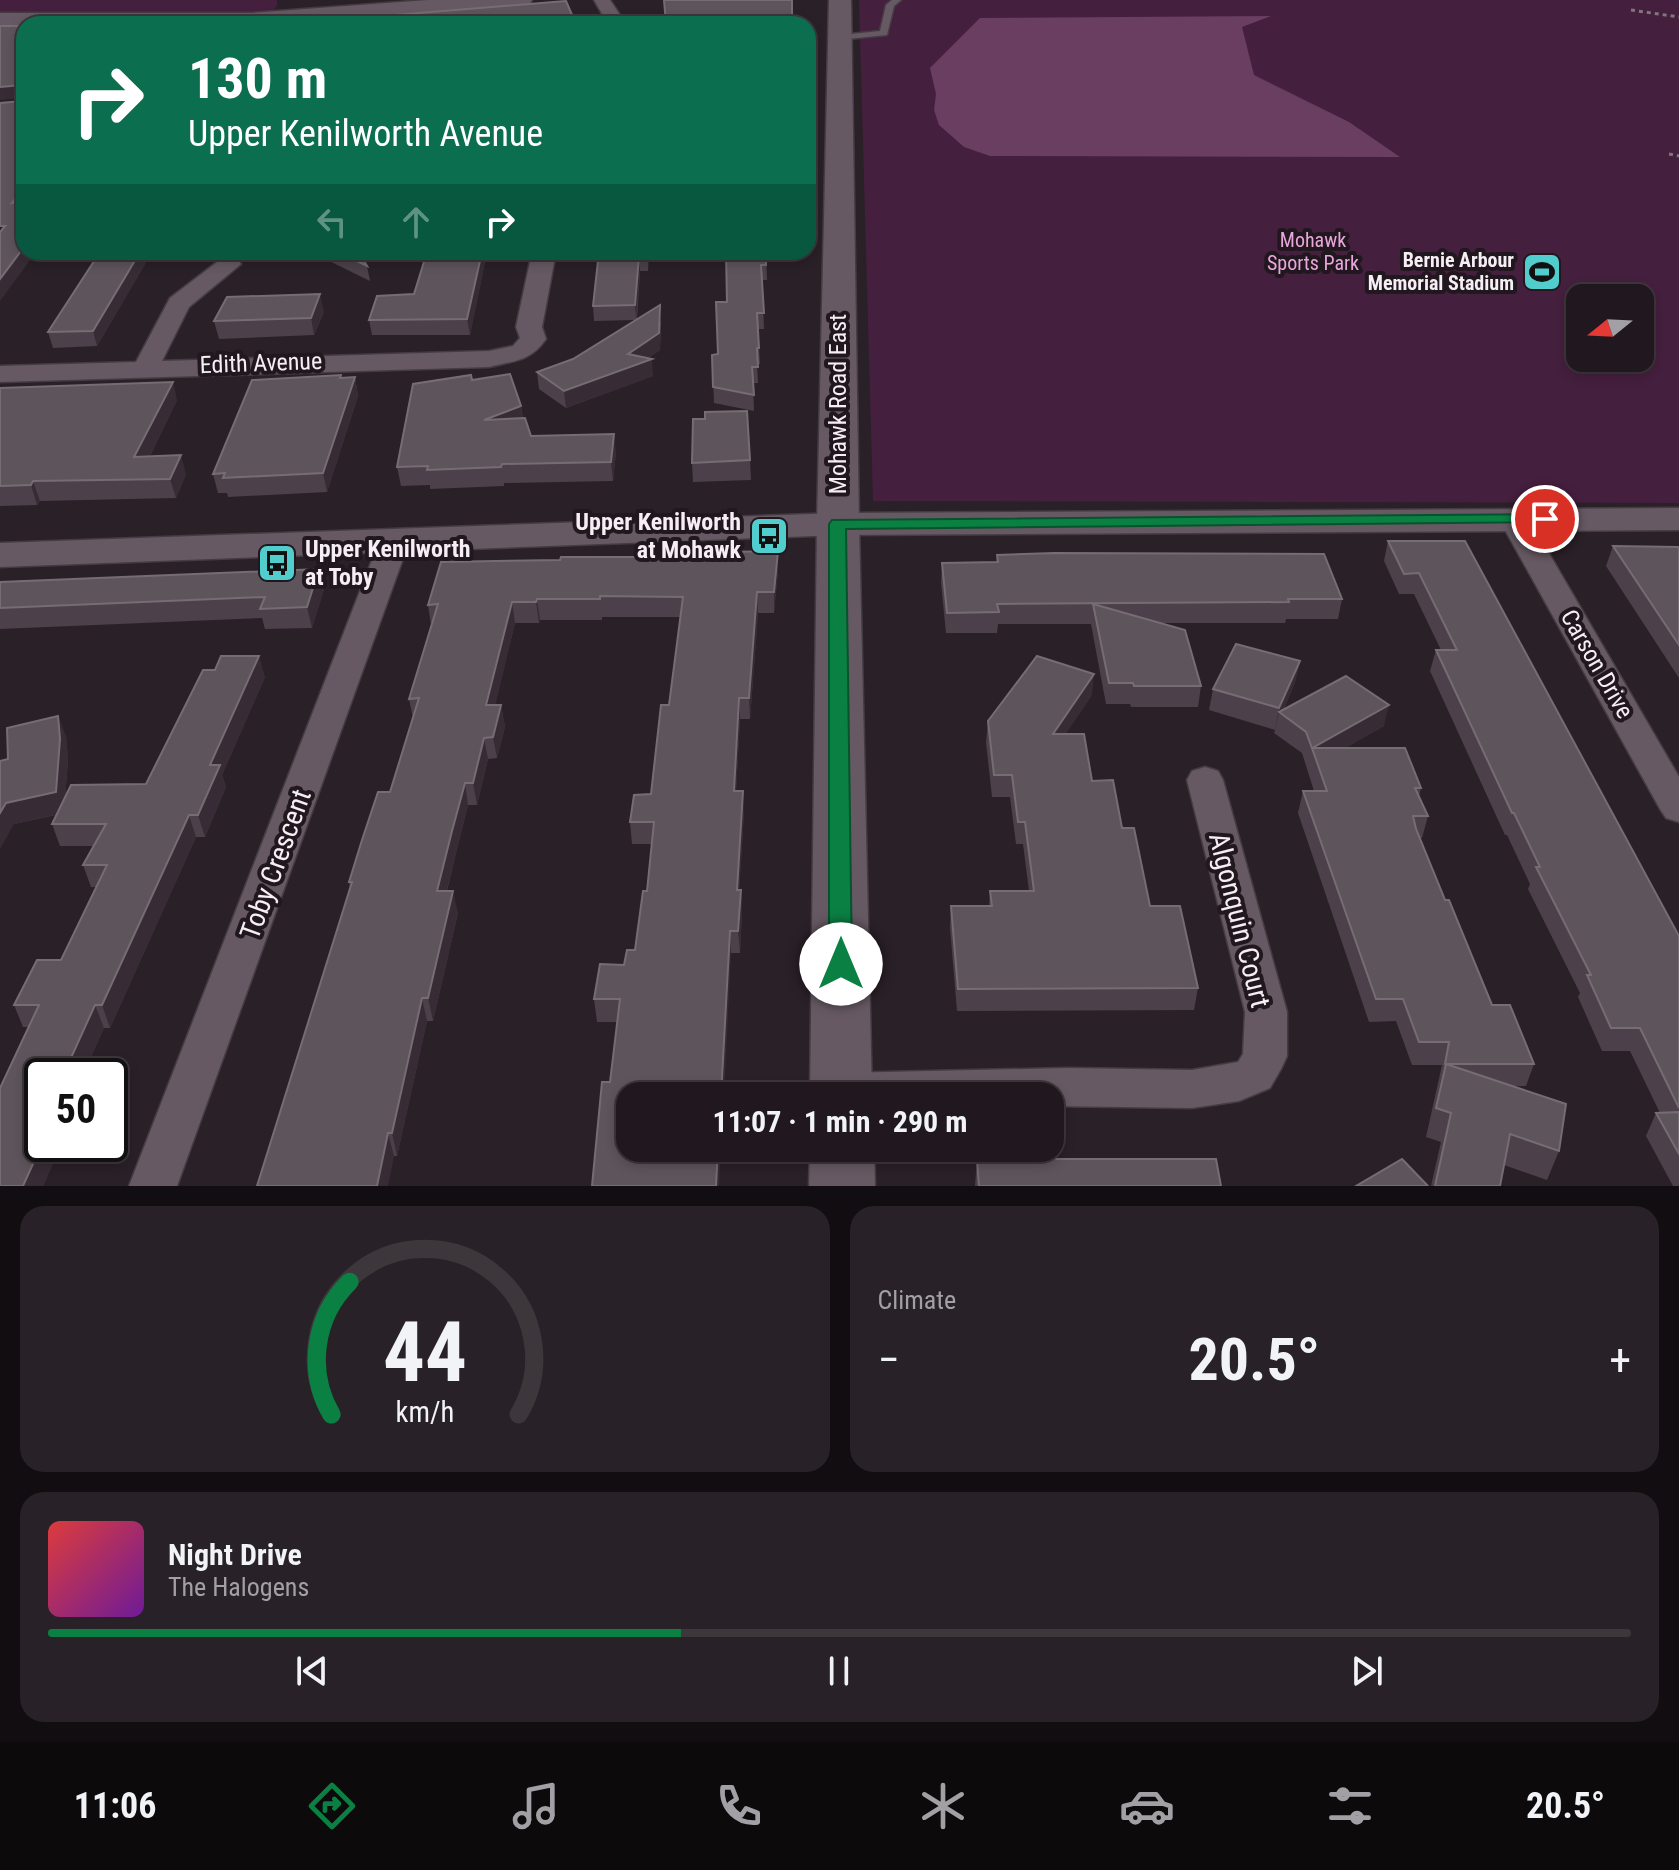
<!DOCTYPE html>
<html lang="en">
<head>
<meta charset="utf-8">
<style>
  body { margin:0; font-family:"Roboto Condensed",sans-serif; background:#282127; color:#f1f3f6; height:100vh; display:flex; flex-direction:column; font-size:30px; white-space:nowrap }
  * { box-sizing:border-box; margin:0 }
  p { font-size:26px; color:#a2a0a4 }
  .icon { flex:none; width:44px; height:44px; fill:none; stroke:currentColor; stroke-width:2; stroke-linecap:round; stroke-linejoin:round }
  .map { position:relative; height:1186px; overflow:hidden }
  .panel { display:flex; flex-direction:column; gap:20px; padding:20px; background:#120d10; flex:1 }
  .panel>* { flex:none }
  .hud { position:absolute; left:16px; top:16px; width:800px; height:244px; border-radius:24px; box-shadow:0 4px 12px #0003,0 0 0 2px #3d373c; background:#0b6e4f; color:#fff; overflow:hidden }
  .needle { width:52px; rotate:252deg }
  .controls { position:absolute; left:1566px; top:284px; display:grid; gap:16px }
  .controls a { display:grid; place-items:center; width:88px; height:88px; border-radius:16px; background:#20181e; box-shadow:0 4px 12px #0003,0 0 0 2px #3d373c; font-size:40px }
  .speed { position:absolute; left:24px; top:1058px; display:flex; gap:16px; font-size:40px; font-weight:700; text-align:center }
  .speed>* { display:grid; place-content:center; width:104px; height:104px; border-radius:50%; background:#20181e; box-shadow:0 4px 12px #0003,0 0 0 2px #3d373c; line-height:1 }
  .speed .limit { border:4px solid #111; border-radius:12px; background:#fff; color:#111 }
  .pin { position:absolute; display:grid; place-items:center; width:68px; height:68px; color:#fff; margin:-34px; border:4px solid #fff; border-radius:50%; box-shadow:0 2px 8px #0007 }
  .me { position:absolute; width:88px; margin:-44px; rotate:0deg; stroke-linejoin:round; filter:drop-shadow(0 0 6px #0008) }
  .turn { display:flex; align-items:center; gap:28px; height:168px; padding:0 40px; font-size:36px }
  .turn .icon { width:104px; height:104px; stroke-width:2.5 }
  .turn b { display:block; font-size:56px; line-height:68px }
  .lanes { display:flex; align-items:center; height:76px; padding:0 40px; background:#0003; justify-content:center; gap:40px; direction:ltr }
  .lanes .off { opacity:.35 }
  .big { font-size:60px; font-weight:700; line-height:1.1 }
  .panel .widget { flex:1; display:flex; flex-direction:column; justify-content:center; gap:12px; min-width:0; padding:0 28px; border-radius:24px; background:#282127 }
  .panel .dial { align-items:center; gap:0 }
  .dial svg { height:208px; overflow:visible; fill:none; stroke:#3d373c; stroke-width:7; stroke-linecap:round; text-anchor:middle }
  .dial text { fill:#f1f3f6; stroke:none }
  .song { display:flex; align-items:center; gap:24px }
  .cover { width:96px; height:96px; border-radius:12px; background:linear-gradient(135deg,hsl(0 70% 55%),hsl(280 70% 35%)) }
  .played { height:8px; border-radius:4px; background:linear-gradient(90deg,#0b8043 40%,#3d373c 40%) }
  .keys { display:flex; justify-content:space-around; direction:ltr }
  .heat { display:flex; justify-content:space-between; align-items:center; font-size:44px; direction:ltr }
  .panel .tiles { flex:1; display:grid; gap:20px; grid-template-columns:1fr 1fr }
  .widget:last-child { grid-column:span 2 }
  .trip { position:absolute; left:616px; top:1082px; width:448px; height:80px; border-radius:24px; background:#20181e; box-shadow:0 4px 12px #0003,0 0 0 2px #3d373c; font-weight:700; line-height:80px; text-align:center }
  .tab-bar { display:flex; height:128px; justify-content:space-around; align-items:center; background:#0d0a0c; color:#a2a0a4 }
  .tab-bar .icon { width:56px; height:56px }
  .tab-bar .on { color:#0b8043 }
  .tab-bar b { font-size:36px; color:#f1f3f6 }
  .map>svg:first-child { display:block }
</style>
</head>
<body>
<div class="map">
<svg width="1679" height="1186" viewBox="0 0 1679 1186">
  <rect width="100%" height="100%" fill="#2a2028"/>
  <!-- green -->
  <g fill="#451f3e" fill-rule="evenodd">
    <polygon points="0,0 277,0 277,5 271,14 0,15"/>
    <path d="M859 0H1679V503L873 501ZM1580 298H1640V358H1580Z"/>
  </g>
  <!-- forest -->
  <polygon fill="#693e61" points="1271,16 1242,27 1254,75 1349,122 1400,157 990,156 964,147 939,125 934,110 936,94 930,68 980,18"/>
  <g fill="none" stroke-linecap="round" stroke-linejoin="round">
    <defs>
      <polygon id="service" points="892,0 901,0 894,6 887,35 838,40 837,38 841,35 880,31 886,5"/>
      <g id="minor">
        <polygon points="594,0 610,0 626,24 608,24"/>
        <path d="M532 252H556L542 327 546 339C531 361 514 361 489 367L0 382V366L136 362 170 298 221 259H237L241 264 189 307 162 361 489 351 513 346 520 338 516 327Z"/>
        <polygon points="1514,510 1525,513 1529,519 1679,777 1679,822 1666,818 1660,809 1499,519 1503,513"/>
        <polygon points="394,533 405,535 409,542 177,1186 129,1186 379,542 383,535"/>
        <polygon points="1205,767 1218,771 1223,780 1287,1012 1287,1056 1281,1069 1270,1088 1239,1101 1192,1108 1050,1106 1050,1096 820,1096 818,1092 825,1079 841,1073 1068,1068 1192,1070 1238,1062 1243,1054 1245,1012 1187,780 1192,771"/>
      </g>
      <polygon id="tertiary" points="1679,508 1679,530 838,535 0,567 0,543 838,513"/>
      <g id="secondary">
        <polygon points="428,0 532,0 529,5 521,7 291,24 24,24 24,27 0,27 0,13 251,13"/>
        <polygon points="829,0 851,0 859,524 872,1096 810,1096 817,524"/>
        <polygon points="810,1148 874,1148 875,1186 809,1186"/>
      </g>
    </defs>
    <!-- service casing -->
    <use href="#service" stroke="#453c43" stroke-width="3"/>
    <!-- minor casing -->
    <use href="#minor" stroke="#453c43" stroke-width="3"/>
    <!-- tertiary casing -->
    <use href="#tertiary" stroke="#453c43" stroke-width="3"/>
    <!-- secondary casing -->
    <use href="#secondary" stroke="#453c43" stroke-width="3"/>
    <!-- path -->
    <g stroke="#80777e" stroke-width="3" stroke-dasharray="4 4" stroke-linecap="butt">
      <polyline points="1631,10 1679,17"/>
      <polyline points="1669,154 1679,156"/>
    </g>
    <!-- service -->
    <use href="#service" fill="#665963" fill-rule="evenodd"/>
    <!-- minor -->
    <use href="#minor" fill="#665963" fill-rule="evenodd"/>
    <!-- tertiary -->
    <use href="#tertiary" fill="#665963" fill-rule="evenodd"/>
    <!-- secondary -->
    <use href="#secondary" fill="#665963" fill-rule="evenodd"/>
  </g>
  <!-- wall -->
  <g fill="#4c414a">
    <polygon points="80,252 152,252 97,346 53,348 48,332 97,256"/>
    <polygon points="311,252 359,252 367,266 370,281"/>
    <polygon points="487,252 470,335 372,335 369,320"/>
    <polygon points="599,252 649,252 648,271 640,271 637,319 661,321 660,350 648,358 653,376 566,408 539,389 537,372 573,359 635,320 594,321 593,306"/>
    <polygon points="766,252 767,280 762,280 764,329 758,329 760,364 757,364 758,383 753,383 754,411 714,403 712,355 718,354 727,302"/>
    <polygon points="324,312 314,335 219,339 214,321"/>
    <polygon points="341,375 341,378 355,377 358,396 327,492 228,497 227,493 218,493 213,474"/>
    <polygon points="0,388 177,400 150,456 186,474 176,498 40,501 37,505 0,506"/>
    <polygon points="521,406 523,419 531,436 616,452 613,481 504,483 504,486 430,489 430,485 401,486 397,467"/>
    <polygon points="750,460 751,480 693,482 692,463"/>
    <polygon points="1388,541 1465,541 1679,936 1679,1186 1673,1186 1646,1136 1656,1113 1660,1113 1630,1051 1602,1051 1578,997 1580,993 1528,889 1530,884 1507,835 1505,835 1430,671 1436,650 1441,650 1414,594 1399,594 1384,561"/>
    <polygon points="1613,546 1679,547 1679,678 1606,566"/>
    <polygon points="997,555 1342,599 1338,619 1286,619 1285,623 1163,623 1201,686 1198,707 1131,707 1130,704 1106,704 1091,624 998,624 997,633 946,633 941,583 942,563 996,562"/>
    <polygon points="778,571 774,613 758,613 750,719 740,719 736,791 744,813 739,890 741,890 742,912 740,953 731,953 610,1082 617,1022 597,1022 594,999 635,950 647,891 652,844 632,844 630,822 651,794 669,705 680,617 602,617 602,620 540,620 539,623 515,623 495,705 501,705 505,727 497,758 488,759 477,805 468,805 456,853 447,891 458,913 433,1021 427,1021 397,1156 394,1156 312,1014 350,888 349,882 390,792 413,718 409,699 431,625 428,605"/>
    <polygon points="0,582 324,589 312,628 265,629 262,618 0,629"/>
    <polygon points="1300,661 1295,682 1284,709 1384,726 1345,748 1421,788 1419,796 1428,816 1422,838 1420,838 1445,900 1492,1005 1534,1064 1526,1086 1512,1086 1559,1151 1547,1180 1504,1165 1500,1186 1431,1186 1441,1142 1426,1137 1442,1065 1412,1065 1396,1021 1369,1022 1298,813 1303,791 1314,791 1302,753 1274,733 1276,728 1275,730 1209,710 1213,689"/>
    <polygon points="265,677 222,775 226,787 205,837 196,837 110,1028 104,1028 83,1074 42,1144 61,1144 43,1186 0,1186 29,1027 23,1027 14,1005 61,960 96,887 91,887 83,865 94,846 60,846 52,824 56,815 14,824 8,759 66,736 68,760 65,798 146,784"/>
    <polygon points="1092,695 1065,734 1092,781 1122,828 1150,906 1198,988 1194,1010 957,1011 950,928 951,906 989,906 990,891 1029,891 1023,844 1016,844 1010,797 992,797 986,742 988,721"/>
    <polygon points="977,1159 1221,1186 975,1186"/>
  </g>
  <!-- shaded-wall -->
  <g fill="#372c35">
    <polygon points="22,85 24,98 0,100 0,87"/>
    <polygon points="24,186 24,206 12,203"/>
    <polygon points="24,247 24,252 36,252 0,301 0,279"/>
    <polygon points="140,252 152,252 97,346 93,331"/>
    <polygon points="482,252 487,252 470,335 467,319"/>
    <polygon points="639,256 640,271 636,320 635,305"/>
    <polygon points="320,294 324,312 314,335 311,318"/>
    <polygon points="660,305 660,350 642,362 652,359 653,376 566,408 564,391 628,354"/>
    <polygon points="355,377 358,396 327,492 323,473"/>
    <polygon points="173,382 177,400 140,476 134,457"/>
    <polygon points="521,406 523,424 484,420"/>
    <polygon points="614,434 616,452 613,481 611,462"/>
    <polygon points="181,455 186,474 176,498 170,479"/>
    <polygon points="33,481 40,501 37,505 31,485"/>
    <polygon points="778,551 778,571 774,613 774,592"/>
    <polygon points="319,569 324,589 312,628 307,607"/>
    <polygon points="757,592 758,613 750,719 749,698"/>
    <polygon points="537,599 540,620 539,623 536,602"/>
    <polygon points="512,602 515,623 490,727 486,705"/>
    <polygon points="259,656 265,677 222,775 226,787 205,837 198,815 210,765"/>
    <polygon points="1300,661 1295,682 1282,714 1279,712 1275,730 1279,708"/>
    <polygon points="1094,674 1092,695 1051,756 1053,734"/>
    <polygon points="739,698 740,719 735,813 734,791"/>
    <polygon points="501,705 505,727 497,758 493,737"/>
    <polygon points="1389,705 1384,726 1317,764 1312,748 1307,769 1312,748"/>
    <polygon points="58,716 66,736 68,760 64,813 14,824 0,849 0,813"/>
    <polygon points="484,738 488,759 477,805 473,783"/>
    <polygon points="465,783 468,805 441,913 437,891"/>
    <polygon points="743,791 744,813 738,912 737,890"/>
    <polygon points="189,815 196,837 110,1028 102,1005"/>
    <polygon points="741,890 742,912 740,953 738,931"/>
    <polygon points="453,891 458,913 433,1021 428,998"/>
    <polygon points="730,931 731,953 724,1096 721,1096"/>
    <polygon points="422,998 427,1021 397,1156 392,1133"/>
    <polygon points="95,1005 104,1028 83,1074 84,1076 70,1076 70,1060"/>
    <polygon points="388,1133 394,1156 388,1186 377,1186"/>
    <polygon points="42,1144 61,1144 43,1186 23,1186"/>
    <polygon points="718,1148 721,1148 719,1186 716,1186"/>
  </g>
  <!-- building -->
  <g fill="#5e545c" stroke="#766c74" stroke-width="2">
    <polygon points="664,0 792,0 792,15 789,15 790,24 666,24"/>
    <polygon points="566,1 576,24 285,24"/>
    <polygon points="0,26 24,26 24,186 12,203 24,199 24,247 0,279 0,232 5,226 0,226 0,103 22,101 22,85 0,87"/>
    <polygon points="100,252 140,252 93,331 48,332"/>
    <polygon points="338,252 359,252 367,266"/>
    <polygon points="427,252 482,252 467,319 369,320 377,296 414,294"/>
    <polygon points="599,252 647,252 647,256 639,256 635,305 593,306"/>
    <polygon points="726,252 766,252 766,265 761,265 764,313 757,313 759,348 757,348 758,367 752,367 754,395 713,387 712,355 718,354 716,302 727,302"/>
    <polygon points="320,294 311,318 214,321 227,297"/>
    <polygon points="660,305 659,333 628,354 652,359 564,391 537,372 573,359"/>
    <polygon points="510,374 521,406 484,420 525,418 531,436 614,434 611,462 502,464 501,467 427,470 428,466 397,467 413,384 471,375 472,380"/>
    <polygon points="341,375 340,378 355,377 323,473 223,478 225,473 213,474 252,380"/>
    <polygon points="173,382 134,457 181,455 170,479 33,481 31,485 0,486 0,388"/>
    <polygon points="747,411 750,460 692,463 693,419 705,419 705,412"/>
    <polygon points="1388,541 1465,541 1679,936 1679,1108 1640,1028 1611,1028 1587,975 1591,975 1536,867 1540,867 1514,813 1512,813 1436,650 1457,650 1419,573 1404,574"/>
    <polygon points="1613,546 1679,547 1679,645"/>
    <polygon points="778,551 774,592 757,592 749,698 739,698 734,791 743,791 737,890 741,890 738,931 730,931 721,1096 630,1096 630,1148 718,1148 716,1186 592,1186 602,1082 610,1082 620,999 594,999 600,964 624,965 627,950 635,950 643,891 647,891 654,822 630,822 634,795 651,794 661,705 669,705 683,597 600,596 600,599 537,599 536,602 512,602 486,705 501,705 493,737 484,738 473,783 465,783 452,831 437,891 453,891 428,998 422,998 392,1133 388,1133 377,1186 257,1186 352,882 349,882 362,840 378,792 390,792 419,698 409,699 438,604 428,605 441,562 560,560 561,557 674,557 674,553"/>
    <polygon points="1054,553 1324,554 1342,599 1288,599 1289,602 997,604 999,612 947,613 942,563 998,562 997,555"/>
    <polygon points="319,569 307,607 260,609 265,597 0,608 0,582"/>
    <polygon points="1093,604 1185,630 1201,686 1134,686 1133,683 1109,683"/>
    <polygon points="1236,644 1300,661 1279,708 1213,689"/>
    <polygon points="221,656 259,656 210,765 220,765 198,815 189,815 102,1005 95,1005 70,1060 77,1060 70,1076 42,1076 42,1144 23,1186 0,1186 0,1088 39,1005 14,1005 37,960 61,960 107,865 83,865 106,824 52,824 71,785 146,784 203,670 215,670"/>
    <polygon points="1037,656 1094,674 1053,734 1084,734 1092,781 1113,780 1122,828 1134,828 1150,906 1180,906 1198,988 958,989 951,906 992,906 990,891 1034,891 1025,822 1018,822 1012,775 994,775 988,721"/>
    <polygon points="1346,676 1389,705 1312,748 1306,732 1279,712"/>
    <polygon points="58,716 60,739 56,792 6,803 0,813 0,761 8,759 7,728"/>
    <polygon points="1312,748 1405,748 1421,788 1415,788 1428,816 1413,816 1416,829 1445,900 1449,900 1492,1005 1510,1005 1534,1064 1445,1064 1449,1042 1419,1042 1403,999 1376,999 1303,791 1327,791"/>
    <polygon points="1446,1064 1566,1104 1559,1151 1510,1134 1500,1186 1435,1186 1451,1113 1436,1108"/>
    <polygon points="1679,1112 1679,1154 1656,1113"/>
    <polygon points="977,1159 1216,1159 1221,1186 979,1186"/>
    <polygon points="1402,1159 1428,1186 1356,1186"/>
  </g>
  <!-- route -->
  <polygon fill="#0b8043" stroke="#07532c" stroke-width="2" points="1545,514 1554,519 1551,522 846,529 852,964 849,971 841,973 832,971 829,964 829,524 832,520"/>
  <!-- icons -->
  <defs>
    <symbol id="stadium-square" viewBox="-11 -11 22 22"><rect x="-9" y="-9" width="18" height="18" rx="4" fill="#52cdce" stroke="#21171e"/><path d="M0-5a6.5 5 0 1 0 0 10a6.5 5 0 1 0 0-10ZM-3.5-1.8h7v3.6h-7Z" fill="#111"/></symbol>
    <symbol id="bus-square" viewBox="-11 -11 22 22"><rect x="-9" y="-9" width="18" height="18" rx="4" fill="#52cdce" stroke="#21171e"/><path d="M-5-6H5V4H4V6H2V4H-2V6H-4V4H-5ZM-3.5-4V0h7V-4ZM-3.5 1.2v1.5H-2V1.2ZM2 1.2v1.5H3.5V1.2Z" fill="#111"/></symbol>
  </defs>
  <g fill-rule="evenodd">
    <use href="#stadium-square" x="1520" y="250" width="44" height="44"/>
    <use href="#bus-square" x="747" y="514" width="44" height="44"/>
    <use href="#bus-square" x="255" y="541" width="44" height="44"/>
  </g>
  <g text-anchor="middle" stroke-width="8" stroke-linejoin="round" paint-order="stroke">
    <!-- far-park labels -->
    <g font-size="20" fill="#eaa5db" stroke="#21171e">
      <text x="1313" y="247">Mohawk<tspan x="1313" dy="23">Sports Park</tspan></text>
    </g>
    <!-- far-poi labels -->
    <g font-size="20" font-weight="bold" fill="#f5eef3" stroke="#21171e" text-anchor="end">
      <text x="1514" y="267">Bernie Arbour<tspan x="1514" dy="23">Memorial Stadium</tspan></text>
    </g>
    <!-- street labels -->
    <g font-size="24" fill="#f5eef3" stroke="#21171e">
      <text transform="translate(261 363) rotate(-2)" y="8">Edith Avenue</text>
      <text transform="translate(838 404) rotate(-90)" y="8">Mohawk Road East</text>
      <text transform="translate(1597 664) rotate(60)" y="8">Carson Drive</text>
    </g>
    <!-- poi labels -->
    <g font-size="24" font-weight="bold" fill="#f5eef3" stroke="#21171e" text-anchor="end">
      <text x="741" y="530">Upper Kenilworth<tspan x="741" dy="28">at Mohawk</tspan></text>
      <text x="305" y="557" text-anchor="start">Upper Kenilworth<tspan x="305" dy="28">at Toby</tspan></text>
    </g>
    <!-- near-street labels -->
    <g font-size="28" fill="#f5eef3" stroke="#21171e">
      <text transform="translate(275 864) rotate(-70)" y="10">Toby Crescent</text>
      <text transform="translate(1240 920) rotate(76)" y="10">Algonquin Court</text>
    </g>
  </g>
</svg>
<div class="controls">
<a><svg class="needle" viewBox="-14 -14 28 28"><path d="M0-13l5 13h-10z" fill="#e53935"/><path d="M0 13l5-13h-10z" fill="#a2a0a4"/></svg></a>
</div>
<div class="speed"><div class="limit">50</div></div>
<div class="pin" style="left:1545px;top:519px;background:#d93025"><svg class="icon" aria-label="arrive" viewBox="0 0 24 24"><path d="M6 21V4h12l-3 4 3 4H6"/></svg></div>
<svg class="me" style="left:841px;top:964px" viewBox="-20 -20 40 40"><circle r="19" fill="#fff"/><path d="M0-13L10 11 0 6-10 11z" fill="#0b8043"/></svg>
<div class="trip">11:07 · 1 min · 290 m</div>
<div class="hud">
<div class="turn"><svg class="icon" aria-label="right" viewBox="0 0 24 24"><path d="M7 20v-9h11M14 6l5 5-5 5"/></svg><div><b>130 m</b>Upper Kenilworth Avenue</div></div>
<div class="lanes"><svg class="icon off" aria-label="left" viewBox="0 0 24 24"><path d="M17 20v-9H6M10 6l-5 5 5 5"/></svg><svg class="icon off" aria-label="ahead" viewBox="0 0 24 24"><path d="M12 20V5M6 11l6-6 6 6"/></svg><svg class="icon" aria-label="right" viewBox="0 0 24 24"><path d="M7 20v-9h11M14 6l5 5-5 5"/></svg></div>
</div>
</div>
<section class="panel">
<div class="tiles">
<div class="widget dial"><svg viewBox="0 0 100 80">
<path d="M14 69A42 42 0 1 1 86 69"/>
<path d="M14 69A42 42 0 0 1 21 18" stroke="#0b8043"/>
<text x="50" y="56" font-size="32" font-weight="700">44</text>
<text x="50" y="72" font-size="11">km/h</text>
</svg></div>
<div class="widget"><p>Climate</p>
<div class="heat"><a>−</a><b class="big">20.5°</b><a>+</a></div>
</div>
<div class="widget">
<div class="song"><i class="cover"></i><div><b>Night Drive</b><p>The Halogens</p></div></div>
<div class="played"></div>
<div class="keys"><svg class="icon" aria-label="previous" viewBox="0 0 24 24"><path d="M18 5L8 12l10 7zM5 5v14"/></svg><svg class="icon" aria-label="pause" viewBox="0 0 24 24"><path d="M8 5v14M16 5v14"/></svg><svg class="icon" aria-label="next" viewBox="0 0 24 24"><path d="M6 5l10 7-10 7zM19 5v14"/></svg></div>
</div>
</div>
</section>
<nav class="tab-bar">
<b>11:06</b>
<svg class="icon on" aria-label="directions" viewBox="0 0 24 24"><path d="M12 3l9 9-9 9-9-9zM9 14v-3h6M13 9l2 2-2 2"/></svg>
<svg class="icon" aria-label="music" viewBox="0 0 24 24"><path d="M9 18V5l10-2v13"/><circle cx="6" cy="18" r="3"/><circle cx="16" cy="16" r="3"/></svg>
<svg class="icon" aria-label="phone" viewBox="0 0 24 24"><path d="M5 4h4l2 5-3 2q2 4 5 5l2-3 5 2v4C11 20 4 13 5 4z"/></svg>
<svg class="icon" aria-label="climate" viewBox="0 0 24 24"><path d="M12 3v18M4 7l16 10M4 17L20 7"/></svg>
<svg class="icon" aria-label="car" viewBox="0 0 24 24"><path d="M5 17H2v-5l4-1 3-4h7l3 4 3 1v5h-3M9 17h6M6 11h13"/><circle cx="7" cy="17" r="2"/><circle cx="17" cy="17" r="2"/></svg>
<svg class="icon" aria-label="filters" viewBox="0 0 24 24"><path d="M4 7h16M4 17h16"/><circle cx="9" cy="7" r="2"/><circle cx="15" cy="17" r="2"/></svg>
<b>20.5°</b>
</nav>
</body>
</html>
